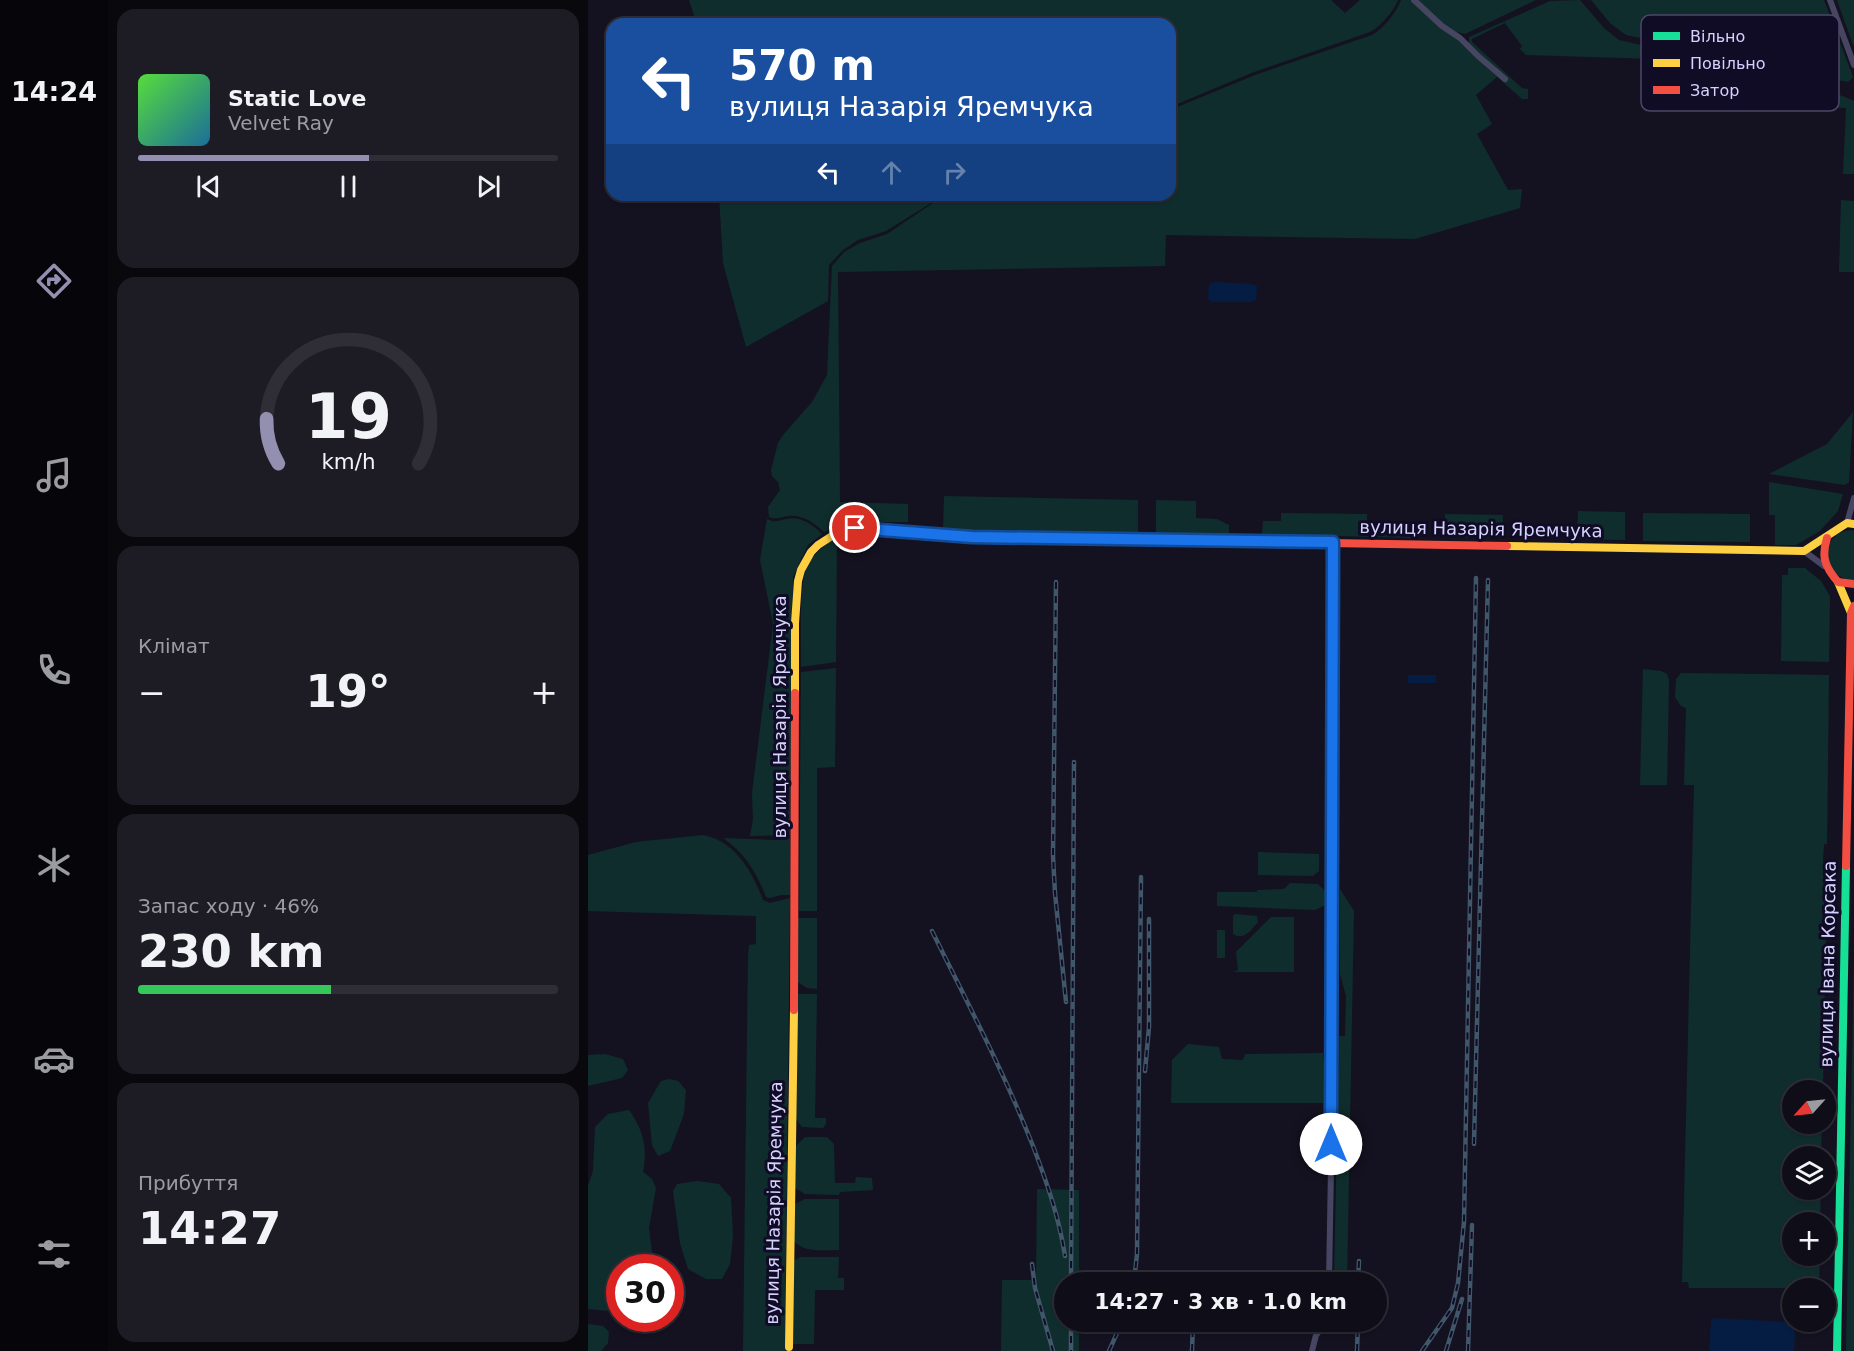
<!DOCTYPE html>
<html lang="uk">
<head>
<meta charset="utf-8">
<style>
  body { margin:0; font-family:"DejaVu Sans",sans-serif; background:#1d1c25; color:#f1f3f6; height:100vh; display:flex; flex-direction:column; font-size:22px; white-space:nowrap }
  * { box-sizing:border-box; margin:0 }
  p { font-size:20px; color:#9b9ca2 }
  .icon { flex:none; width:33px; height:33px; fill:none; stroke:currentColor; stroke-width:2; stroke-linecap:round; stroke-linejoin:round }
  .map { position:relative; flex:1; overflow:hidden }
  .details { display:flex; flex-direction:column; gap:9px; padding:9px; background:#08080d; width:480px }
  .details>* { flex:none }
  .hud { position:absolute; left:18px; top:18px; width:570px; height:183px; border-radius:18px; box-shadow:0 2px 4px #0004,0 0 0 2px #2f2e37; background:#1a4fa0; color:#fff; overflow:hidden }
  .needle { width:39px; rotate:243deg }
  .tools { position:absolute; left:1194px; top:1080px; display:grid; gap:12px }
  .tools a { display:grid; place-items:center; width:54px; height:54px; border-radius:50%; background:#0f0e18; box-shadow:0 2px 4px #0004,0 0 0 2px #2f2e37; font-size:30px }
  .speed { position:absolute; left:18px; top:1254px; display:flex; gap:12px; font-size:30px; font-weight:700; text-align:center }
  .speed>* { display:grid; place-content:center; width:78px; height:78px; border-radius:50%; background:#0f0e18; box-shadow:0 2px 4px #0004,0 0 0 2px #2f2e37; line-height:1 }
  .speed .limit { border:9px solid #d22; background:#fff; color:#111 }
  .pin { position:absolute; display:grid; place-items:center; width:51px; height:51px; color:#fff; margin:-26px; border:3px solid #fff; border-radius:50%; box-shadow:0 2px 6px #0007 }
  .me { position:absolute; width:66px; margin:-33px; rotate:0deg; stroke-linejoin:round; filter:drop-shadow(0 0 4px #0008) }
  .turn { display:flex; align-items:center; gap:21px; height:126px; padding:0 24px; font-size:27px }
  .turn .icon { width:78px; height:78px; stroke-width:2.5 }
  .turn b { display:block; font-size:42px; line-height:51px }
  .lanes { display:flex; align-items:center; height:57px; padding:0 24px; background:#0003; justify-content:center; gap:30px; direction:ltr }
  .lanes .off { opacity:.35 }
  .big { font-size:45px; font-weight:700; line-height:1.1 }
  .details .widget { flex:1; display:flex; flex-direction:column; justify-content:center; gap:9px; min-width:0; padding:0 21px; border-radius:18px; background:#1d1c25 }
  .details .dial { align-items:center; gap:0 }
  .dial svg { height:156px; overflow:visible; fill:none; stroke:#2f2e37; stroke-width:7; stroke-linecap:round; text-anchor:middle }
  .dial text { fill:#f1f3f6; stroke:none }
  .song { display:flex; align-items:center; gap:18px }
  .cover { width:72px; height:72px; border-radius:9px; background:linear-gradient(135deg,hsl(110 70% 55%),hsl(200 70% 35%)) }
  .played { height:6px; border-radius:3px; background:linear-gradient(90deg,#928fb1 55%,#2f2e37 55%) }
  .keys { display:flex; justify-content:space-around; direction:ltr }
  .heat { display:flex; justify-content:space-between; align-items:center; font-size:33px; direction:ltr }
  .charge { height:9px; border-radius:4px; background:linear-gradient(90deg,#34c759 46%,#2f2e37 0) }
  .trip { position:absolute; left:466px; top:1272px; width:333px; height:60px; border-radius:30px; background:#0f0e18; box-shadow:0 2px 4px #0004,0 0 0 2px #2f2e37; font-weight:700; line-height:60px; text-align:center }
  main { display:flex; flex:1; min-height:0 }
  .dock { display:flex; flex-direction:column; width:108px; justify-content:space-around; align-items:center; background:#06060a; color:#9b9ca2 }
  .dock .icon { width:42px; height:42px }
  .dock .selected { color:#928fb1 }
  .dock b { font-size:27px; color:#f1f3f6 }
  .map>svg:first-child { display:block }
</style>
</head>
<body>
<main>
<nav class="dock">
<b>14:24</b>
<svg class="icon selected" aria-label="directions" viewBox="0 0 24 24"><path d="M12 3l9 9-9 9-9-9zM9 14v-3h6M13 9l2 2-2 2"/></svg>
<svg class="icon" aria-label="music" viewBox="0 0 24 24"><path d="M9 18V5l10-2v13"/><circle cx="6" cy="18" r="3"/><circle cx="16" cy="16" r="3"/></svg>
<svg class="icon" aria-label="phone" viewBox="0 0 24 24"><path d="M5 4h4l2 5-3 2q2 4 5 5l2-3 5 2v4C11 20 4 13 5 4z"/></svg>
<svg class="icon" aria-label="climate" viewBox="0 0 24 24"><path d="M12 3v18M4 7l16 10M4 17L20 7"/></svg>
<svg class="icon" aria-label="car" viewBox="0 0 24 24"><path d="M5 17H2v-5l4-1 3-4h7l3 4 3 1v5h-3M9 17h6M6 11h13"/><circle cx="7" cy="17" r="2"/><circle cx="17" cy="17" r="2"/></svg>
<svg class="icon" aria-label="filters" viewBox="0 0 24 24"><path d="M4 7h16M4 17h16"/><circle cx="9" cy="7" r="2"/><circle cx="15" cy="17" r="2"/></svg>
</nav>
<section class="details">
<div class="widget">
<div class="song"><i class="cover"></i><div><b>Static Love</b><p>Velvet Ray</p></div></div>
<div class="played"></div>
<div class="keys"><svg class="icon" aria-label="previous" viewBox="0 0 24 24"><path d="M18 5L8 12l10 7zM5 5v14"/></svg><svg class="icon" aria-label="pause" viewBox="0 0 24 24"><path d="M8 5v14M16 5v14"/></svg><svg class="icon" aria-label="next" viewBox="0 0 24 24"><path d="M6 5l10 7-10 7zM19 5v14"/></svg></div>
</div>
<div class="widget dial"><svg viewBox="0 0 100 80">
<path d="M14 69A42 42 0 1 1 86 69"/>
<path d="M14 69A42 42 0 0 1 8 46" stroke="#928fb1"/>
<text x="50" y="56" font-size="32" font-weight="700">19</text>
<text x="50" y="72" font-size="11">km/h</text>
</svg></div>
<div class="widget"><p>Клімат</p>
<div class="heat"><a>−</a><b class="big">19°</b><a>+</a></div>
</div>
<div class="widget"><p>Запас ходу · 46%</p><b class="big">230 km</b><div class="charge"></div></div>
<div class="widget"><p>Прибуття</p><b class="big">14:27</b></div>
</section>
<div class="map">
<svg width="1266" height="1351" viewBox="0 0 1266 1351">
  <rect width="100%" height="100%" fill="#141220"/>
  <!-- green -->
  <g fill="#102d2d">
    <path d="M101 0H743L757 13 772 0H810C806 11 792 27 782 32L666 72 582 107V24H109Z"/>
    <path d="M813 0H824L881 45V37L962 1 992 0 1016 28 1031 40 1102 56 1101 59C1138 60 1173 71 1208 81 1228 87 1247 92 1266 101V174H1255L1258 108 1100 102 1101 60 938 55 932 49 934 46 917 23 884 39V42L934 88 940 89V99H934L909 77 888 95 904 124 889 134 920 190 934 189 932 208 827 239 578 235 577 266 250 272 252 502 320 504V522C292 522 261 520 236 532 226 523 215 514 200 516 192 517 188 520 181 517L180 507 192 490 190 482 184 476 183 470 190 443 195 435 224 402 239 375 244 266 256 252 272 243 299 234 348 201 363 195H582V110L667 75 784 35C796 28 808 13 813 0Z"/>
    <path d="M829 0H948L877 34C856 30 843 14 829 0Z"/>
    <polygon points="1003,0 1236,0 1265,77 1260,82 1038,35 1023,24"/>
    <polygon points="1249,0 1266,0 1266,45 1265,45"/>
    <polygon points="131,195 356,195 298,231 270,240 255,250 241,265 240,301 158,347 135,263"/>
    <polygon points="1253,200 1266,201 1266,272 1251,272"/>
    <polygon points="1265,412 1261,482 1257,485 1181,474 1239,444"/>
    <polygon points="1181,482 1255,494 1250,511 1232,531 1208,545 1187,545 1187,515 1181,515"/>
    <polygon points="356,496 550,500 550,534 355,530"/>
    <polygon points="568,500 608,501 608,518 629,519 641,525 641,535 568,533"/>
    <polygon points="990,511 1037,512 1037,540 989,539"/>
    <polygon points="693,513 779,514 779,524 808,525 809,522 829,522 828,538 674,534 675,521 693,521"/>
    <polygon points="1055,513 1162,514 1162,542 1055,541"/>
    <polygon points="857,514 915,515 914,538 857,537"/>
    <path d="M179 519C187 523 189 521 198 519 212 516 224 524 234 534L220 545 205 577 202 835 162 836 165 819 164 793 185 624 172 560Z"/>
    <path d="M1266 530V580C1231 579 1230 530 1266 530Z"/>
    <path d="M249 537 248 662 213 667C214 643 210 587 219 567 225 553 238 545 249 537Z"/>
    <polygon points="1200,568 1217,568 1233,581 1242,596 1241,662 1193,661 1194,575 1200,575"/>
    <polygon points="248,668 247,767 229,768 229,911 211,911 213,672"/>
    <polygon points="1055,669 1073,671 1079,674 1081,680 1079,785 1052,785"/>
    <polygon points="1093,673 1241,675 1239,844 1236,844 1235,862 1239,865 1235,1090 1204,1090 1204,1124 1234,1124 1233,1156 1204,1156 1204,1190 1233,1190 1232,1222 1204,1222 1204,1256 1232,1256 1231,1288 1101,1288 1100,1282 1094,1282 1106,785 1096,785 1098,708 1093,706 1087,697 1088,679"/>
    <path d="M115 835C147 841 164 871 175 900L182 903 202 898 197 1351H155L160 956 161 945 168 944V916L0 911V855L48 842Z"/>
    <path d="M135 838 187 840 202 838V895H193L182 898 178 897C169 873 156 852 135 838Z"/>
    <polygon points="670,852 731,854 731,871 725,876 670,875"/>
    <polygon points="702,883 730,884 737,891 737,905 727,910 629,906 629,892 669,892 669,890 696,889"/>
    <polygon points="752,889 766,911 759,1282 746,1282 751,1036 757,1036 758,996 752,974"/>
    <path d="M647 914 669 916 670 922C663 930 656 941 645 934V916Z"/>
    <polygon points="683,917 706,917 706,972 645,972 650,970 648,952"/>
    <polygon points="210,918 229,918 229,989 219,988 210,982"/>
    <rect x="629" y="930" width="8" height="28"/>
    <polygon points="1266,961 1266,1351 1258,1351"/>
    <polygon points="209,994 229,994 227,1118 238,1118 238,1124 235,1128 214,1127 208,1119"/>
    <polygon points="600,1044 631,1047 634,1059 655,1060 657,1054 735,1053 738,1096 739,1097 739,1165 734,1165 735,1103 583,1103 584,1060"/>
    <polygon points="17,1054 35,1059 40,1070 34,1078 0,1086 0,1055"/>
    <polygon points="81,1079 90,1081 98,1090 96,1114 82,1151 70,1156 64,1145 60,1103 73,1081"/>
    <path d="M41 1110C55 1130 60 1147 55 1172L64 1179 68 1188 61 1228 64 1253 69 1267 32 1268 31 1312 0 1309V1186L5 1171 7 1127 20 1114Z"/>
    <polygon points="217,1137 239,1137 246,1144 247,1183 267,1183 268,1177 284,1178 285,1190 252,1192 251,1195 217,1194 207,1188 207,1147"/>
    <polygon points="109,1181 131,1184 143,1198 145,1237 142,1264 134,1279 118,1279 100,1269 92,1243 85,1191 89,1184"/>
    <polygon points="449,1189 491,1190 491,1282 477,1282 477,1322 491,1322 491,1351 413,1351 414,1280 448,1280"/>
    <path d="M217 1199H251V1250C236 1250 216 1253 206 1241L207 1204Z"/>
    <polygon points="213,1257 251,1257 250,1278 256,1278 256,1290 227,1290 226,1344 204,1344 205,1261"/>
    <polygon points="0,1324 15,1326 21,1332 20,1343 13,1351 0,1351"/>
  </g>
  <!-- water -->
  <g fill="#061d43">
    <polygon points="628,282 664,284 669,286 668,300 664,302 624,302 620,299 621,284"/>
    <rect x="820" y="675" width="28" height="8"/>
    <polygon points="1126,1318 1198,1322 1204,1324 1207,1332 1206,1351 1121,1351 1123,1321"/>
  </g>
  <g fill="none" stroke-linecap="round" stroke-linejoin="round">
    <!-- street -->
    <g stroke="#474662" stroke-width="6">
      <polyline points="826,0 854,26 872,38 890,56 917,79"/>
      <polyline points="1242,0 1266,65"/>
      <polyline points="1259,523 1266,498"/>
      <polyline points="1216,551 1236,566"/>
      <polyline points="741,1282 743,1167 745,542"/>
      <polyline points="724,1351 728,1335 739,1322"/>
    </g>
    <!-- fast -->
    <polyline stroke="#16e098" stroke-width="8" points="1249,1351 1258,866"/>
    <!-- slow -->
    <g stroke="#ffcf43" stroke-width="8">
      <polyline points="919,546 1216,551 1259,523 1266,524"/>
      <polyline points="1250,582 1263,613"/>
      <polyline points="207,693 207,623 210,581 213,570 223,552 230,545 247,534 267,528 384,537 562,540"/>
      <polyline points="201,1347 206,1010"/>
    </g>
    <!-- jam -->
    <g stroke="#f24e42" stroke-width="8">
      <path d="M1239 538C1233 557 1237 567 1250 582L1266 584"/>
      <polyline points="562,540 919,546"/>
      <polyline points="1258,866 1263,613 1266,606"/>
      <polyline points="206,1010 207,693"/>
    </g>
    <defs>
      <g id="rail">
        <polyline points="468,582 465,856 467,893 478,1002"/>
        <path d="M344 931C379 1002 416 1072 445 1146 459 1183 471 1217 477 1256"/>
        <polyline points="557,1071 561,1027 561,919"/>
        <polyline points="886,1144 900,580"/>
        <polyline points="444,1264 447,1288 465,1351"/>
        <polyline points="483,1282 486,762"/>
        <polyline points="546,1282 549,1254 553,877"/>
        <polyline points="606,1282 606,1277"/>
        <polyline points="770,1282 771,1261"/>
        <polyline points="483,1322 483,1351"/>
        <polyline points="521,1351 534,1322"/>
        <polyline points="604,1351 605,1322"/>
        <polyline points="769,1351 770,1322"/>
        <polyline points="834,1351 864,1308 870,1283 876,1222 888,578"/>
        <polyline points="858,1351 874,1299"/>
        <polyline points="880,1351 884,1225"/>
      </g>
    </defs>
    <!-- rail casing -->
    <use href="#rail" stroke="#40576a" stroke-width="4.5"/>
    <!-- rail -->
    <use href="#rail" stroke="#100c26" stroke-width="2" stroke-dasharray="7" stroke-linecap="butt"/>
  </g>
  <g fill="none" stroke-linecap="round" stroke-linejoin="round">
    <defs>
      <polyline id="route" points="267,528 384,537 745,542 743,1144"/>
    </defs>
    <!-- route casing -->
    <use href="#route" stroke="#114b97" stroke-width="15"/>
    <!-- route -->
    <use href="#route" stroke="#1a73e8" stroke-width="10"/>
  </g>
  <g text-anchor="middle" stroke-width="6" stroke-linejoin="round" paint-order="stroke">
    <!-- street labels -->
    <g font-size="18" fill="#d6d2ff" stroke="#100c26">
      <text transform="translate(893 529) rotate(1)" y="6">вулиця Назарія Яремчука</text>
      <text transform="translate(192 717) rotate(-90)" y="6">вулиця Назарія Яремчука</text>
      <text transform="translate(1240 964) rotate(-89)" y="6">вулиця Івана Корсака</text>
      <text transform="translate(186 1203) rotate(-89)" y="6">вулиця Назарія Яремчука</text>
    </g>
  </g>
  <!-- legend -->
  <rect x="1053" y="15" width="198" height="96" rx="9" fill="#100c26" stroke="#4b4767" stroke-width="1.5"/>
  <rect x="1065" y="32" width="27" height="8" fill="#16e098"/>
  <rect x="1065" y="59" width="27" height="8" fill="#ffcf43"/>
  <rect x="1065" y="86" width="27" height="8" fill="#f24e42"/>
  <g font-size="16" fill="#d6d2ff">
    <text x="1102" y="42">Вільно</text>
    <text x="1102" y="69">Повільно</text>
    <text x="1102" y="96">Затор</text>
  </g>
</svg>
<div class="tools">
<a><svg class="needle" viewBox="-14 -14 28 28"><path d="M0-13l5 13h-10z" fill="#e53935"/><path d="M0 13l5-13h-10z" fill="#9b9ca2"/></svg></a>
<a><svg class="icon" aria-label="layers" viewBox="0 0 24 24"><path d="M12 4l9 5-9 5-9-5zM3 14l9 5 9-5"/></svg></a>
<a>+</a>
<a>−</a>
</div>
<div class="speed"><div class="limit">30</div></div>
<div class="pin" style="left:267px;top:528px;background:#d93025"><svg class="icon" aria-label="arrive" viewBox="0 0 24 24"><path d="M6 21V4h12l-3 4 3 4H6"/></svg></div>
<svg class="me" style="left:743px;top:1144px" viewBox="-20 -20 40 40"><circle r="19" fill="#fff"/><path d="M0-13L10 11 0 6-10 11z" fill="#1a73e8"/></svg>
<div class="trip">14:27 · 3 хв · 1.0 km</div>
<div class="hud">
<div class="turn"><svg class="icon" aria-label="left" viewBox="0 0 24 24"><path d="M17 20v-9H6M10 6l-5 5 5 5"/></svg><div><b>570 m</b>вулиця Назарія Яремчука</div></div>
<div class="lanes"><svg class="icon" aria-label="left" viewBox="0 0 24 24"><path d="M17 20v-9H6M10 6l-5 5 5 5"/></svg><svg class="icon off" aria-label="ahead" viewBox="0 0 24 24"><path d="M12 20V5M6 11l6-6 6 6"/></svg><svg class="icon off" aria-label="right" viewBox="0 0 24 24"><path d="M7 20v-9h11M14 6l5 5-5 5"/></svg></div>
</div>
</div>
</main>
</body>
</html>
